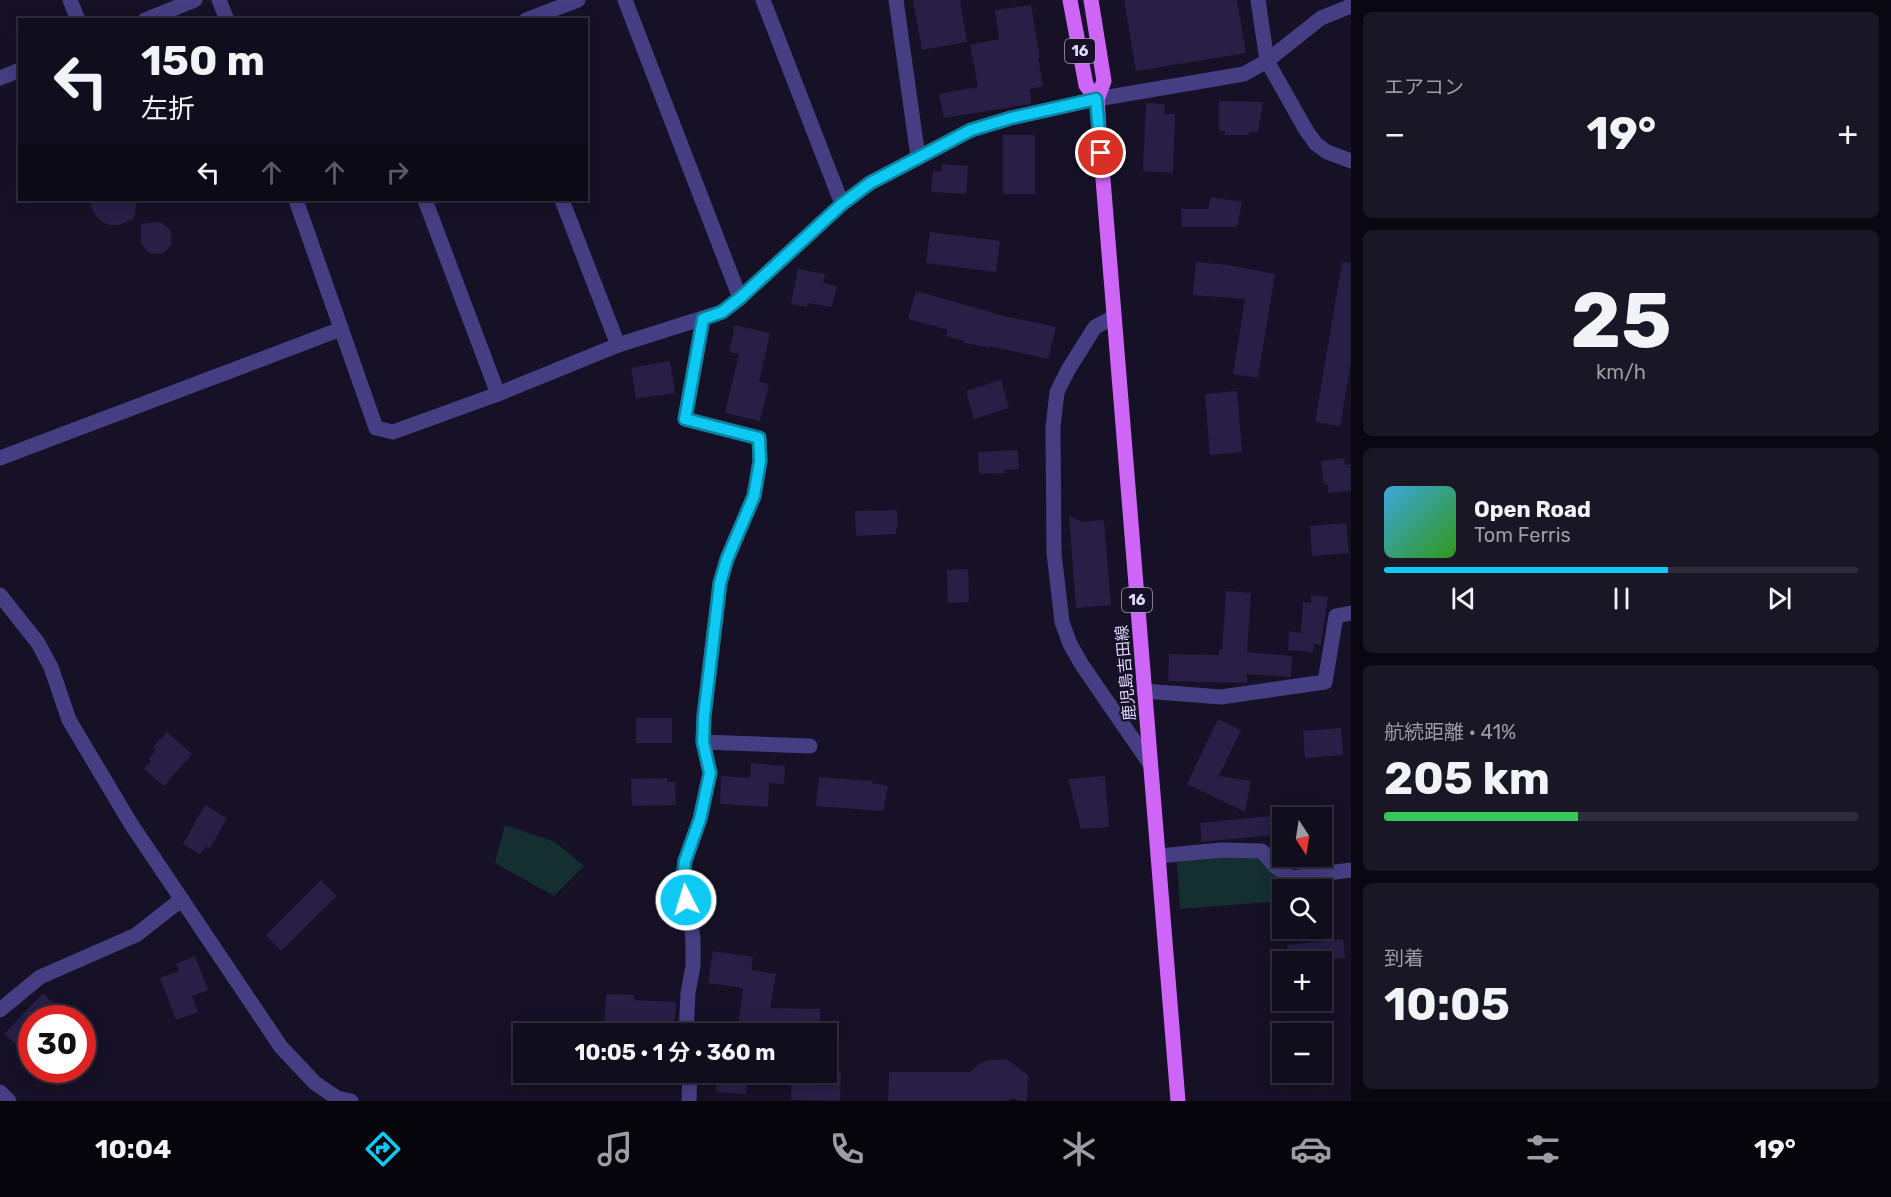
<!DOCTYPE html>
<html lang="ja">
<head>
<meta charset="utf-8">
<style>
  body { margin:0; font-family:Rubik,"Noto Sans JP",sans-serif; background:#191625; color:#f1f3f6; height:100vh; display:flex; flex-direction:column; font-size:22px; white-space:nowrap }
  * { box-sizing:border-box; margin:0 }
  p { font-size:20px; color:#9c9ca3 }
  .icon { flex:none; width:33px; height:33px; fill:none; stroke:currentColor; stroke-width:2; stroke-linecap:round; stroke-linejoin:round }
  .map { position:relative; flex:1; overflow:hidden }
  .sheet { display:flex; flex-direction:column; gap:12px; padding:12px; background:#09070f; width:540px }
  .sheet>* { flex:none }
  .guide { position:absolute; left:18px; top:18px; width:570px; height:183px; border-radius:0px; box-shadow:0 3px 15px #0003,0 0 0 2px #302d3b; background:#100d1c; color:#f1f3f6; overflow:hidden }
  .needle { width:39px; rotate:168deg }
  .tools { position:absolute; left:1272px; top:807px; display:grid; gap:12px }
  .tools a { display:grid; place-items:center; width:60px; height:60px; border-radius:0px; background:#100d1c; box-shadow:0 3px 15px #0003,0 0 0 2px #302d3b; font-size:30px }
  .speed { position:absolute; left:18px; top:1005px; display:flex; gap:12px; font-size:30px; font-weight:700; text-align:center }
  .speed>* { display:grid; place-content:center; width:78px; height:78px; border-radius:50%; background:#100d1c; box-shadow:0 3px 15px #0003,0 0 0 2px #302d3b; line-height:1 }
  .speed .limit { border:9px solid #d22; background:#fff; color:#111 }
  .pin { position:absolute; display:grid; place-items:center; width:51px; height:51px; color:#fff; margin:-26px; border:3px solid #fff; border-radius:50%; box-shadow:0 2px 6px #0007 }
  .me { position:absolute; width:66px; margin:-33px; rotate:355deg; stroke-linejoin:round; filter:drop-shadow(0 0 4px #0008) }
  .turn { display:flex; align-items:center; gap:21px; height:126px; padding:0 24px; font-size:27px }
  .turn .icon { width:78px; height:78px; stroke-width:2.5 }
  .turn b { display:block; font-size:42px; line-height:51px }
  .lanes { display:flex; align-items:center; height:57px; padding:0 24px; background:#0003; justify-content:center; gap:30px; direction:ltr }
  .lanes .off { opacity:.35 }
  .big { font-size:45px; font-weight:700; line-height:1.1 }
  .sheet .card { flex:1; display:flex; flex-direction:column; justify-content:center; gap:9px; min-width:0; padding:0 21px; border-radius:9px; background:#191625 }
  .sheet .dial { align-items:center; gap:0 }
  .dial b { font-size:78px; line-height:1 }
  .song { display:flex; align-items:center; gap:18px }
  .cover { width:72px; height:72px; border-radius:9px; background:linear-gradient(135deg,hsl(200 70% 55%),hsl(110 70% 35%)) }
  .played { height:6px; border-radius:3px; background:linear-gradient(90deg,#0ec9f3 60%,#302d3b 60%) }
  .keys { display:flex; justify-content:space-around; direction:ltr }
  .heat { display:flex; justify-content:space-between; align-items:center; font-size:33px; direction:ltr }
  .charge { height:9px; border-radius:4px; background:linear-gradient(90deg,#34c759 41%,#302d3b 0) }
  .trip { position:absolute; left:513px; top:1023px; width:324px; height:60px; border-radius:0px; background:#100d1c; box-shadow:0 3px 15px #0003,0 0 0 2px #302d3b; font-weight:700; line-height:60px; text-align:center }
  .tab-bar { display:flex; height:96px; justify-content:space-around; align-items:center; background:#06050b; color:#9c9ca3 }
  .tab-bar .icon { width:42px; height:42px }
  .tab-bar .on { color:#0ec9f3 }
  .tab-bar b { font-size:27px; color:#f1f3f6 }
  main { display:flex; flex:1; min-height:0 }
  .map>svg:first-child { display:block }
</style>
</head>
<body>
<main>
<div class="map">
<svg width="1351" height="1101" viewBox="0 0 1351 1101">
  <rect width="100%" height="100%" fill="#161126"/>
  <!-- green -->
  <g fill="#142f30">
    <polygon points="505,825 555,842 584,866 554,896 495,863"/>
    <path d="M1259 853C1277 876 1280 890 1313 883L1314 889 1282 890V901L1180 909 1177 860Z"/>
  </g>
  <!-- building -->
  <g fill="#291e46">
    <polygon points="913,0 960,0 967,42 922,50"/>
    <polygon points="1124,0 1237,0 1246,53 1136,71"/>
    <polygon points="1031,5 1040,57 1038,57 1043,86 1030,89 1031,104 944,118 939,94 978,87 970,45 999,39 995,10"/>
    <polygon points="1219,101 1263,102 1258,132 1250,132 1249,135 1225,135 1225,131 1219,131"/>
    <polygon points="1146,103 1165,104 1164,114 1175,114 1173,173 1143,171"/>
    <rect x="1003" y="135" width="32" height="59"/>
    <polygon points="942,164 968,166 966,194 931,192 933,171 942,171"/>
    <polygon points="1211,197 1242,202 1237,227 1182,227 1181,209 1208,209"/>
    <polygon points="89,200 137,200 134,219 118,225 110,225 102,222 93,212"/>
    <polygon points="156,222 162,223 170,230 172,240 171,245 164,253 153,254 148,252 141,244 141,224"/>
    <polygon points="930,232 1000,241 996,272 926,263"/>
    <polygon points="1196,262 1228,265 1275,274 1258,378 1233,374 1245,299 1193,295"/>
    <polygon points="1342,262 1351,263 1351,362 1340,426 1315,422"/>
    <polygon points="798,269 825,274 823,283 837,286 832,307 808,303 807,307 791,304"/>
    <polygon points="916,291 994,313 994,314 1056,327 1048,359 990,346 991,348 964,343 964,341 946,336 948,330 908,319"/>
    <polygon points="735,325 770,333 759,382 769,384 760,421 725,413 739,354 729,352"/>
    <polygon points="670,361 675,393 636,399 631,368"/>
    <polygon points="1001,380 1009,408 974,419 966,391"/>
    <polygon points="1237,391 1242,452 1210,455 1205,394"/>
    <polygon points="1018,450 1019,469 1005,470 1005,473 979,474 978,452"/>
    <polygon points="1344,458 1345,465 1351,464 1351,491 1328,493 1328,485 1324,485 1321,461"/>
    <polygon points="897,510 898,528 896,529 896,534 856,536 855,511"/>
    <polygon points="1069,515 1082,522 1104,520 1111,605 1076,608"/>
    <polygon points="1346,523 1349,553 1312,556 1310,526"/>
    <polygon points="968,569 969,602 948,603 947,570"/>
    <polygon points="1226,591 1251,593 1247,652 1292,656 1291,677 1247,674 1247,683 1168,681 1169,654 1219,655 1219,650 1222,650"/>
    <polygon points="1311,595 1328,597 1321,645 1314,644 1313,652 1288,650 1289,631 1301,633 1303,602 1311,603"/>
    <rect x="636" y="718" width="36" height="25"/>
    <polygon points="1218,719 1241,730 1219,776 1251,781 1245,812 1187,784"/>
    <polygon points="1341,728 1343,755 1305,758 1303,731"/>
    <polygon points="167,732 192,754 164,786 144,769 151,762 149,759 156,750 153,747"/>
    <polygon points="751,763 785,766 784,784 769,783 768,807 720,804 721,776 750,778"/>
    <polygon points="1105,776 1109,827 1081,829 1068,779"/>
    <polygon points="819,777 872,781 872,783 888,786 883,811 816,806"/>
    <polygon points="667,778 667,782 675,782 676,805 632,806 631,779"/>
    <polygon points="205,805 227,818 210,848 207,846 200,854 183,844"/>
    <polygon points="1271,816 1272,835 1202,842 1200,823"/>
    <polygon points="321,880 337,896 281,951 266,935"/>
    <polygon points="1343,939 1345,958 1288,962 1287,945"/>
    <polygon points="713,951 753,957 751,970 776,974 770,1008 820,1009 820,1034 737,1034 743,988 708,983"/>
    <polygon points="195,956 208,990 192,996 198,1012 176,1020 160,978 179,971 176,964"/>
    <polygon points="43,993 69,1018 32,1018 32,1059 4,1034"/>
    <polygon points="606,994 634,995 634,1000 676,1002 674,1028 660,1027 660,1032 604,1030"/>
    <polygon points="1006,1059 1028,1075 1027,1101 1020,1101 1012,1098 1007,1101 888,1101 889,1072 970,1072 979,1064 989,1060"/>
    <polygon points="717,1072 747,1072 746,1094 716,1092"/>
    <polygon points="792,1072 841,1072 840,1101 791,1100"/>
  </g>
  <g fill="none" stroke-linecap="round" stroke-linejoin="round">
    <!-- minor -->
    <g stroke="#463e83" stroke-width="15">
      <polyline points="70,0 78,20"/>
      <polyline points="219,0 227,20"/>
      <polyline points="625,0 740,298"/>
      <polyline points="763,0 842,204"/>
      <polyline points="896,0 918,157"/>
      <polyline points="1258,0 1267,61 1306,130 1316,144 1327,152 1351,161"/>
      <polyline points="145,20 195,0"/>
      <polyline points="526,20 578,0"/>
      <polyline points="0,78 20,70"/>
      <polyline points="296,200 376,428 393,432 498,394 618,345 722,312 740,298 842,204 870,183 971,130 1011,118 1097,99 1244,74 1267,61 1321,18 1351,6"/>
      <polyline points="425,200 498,394"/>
      <polyline points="562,200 618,345"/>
      <polyline points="1114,317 1095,327 1068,370 1057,392 1053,428 1054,553 1062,622 1070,644 1082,665 1150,764"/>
      <polyline points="0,458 341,329"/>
      <polyline points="1144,691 1221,697 1325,682 1336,616 1351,613"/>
      <polyline points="703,742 810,746"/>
      <polyline points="1158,856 1222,850 1262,851 1275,866 1291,878 1351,870"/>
      <polyline points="0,1010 40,977 136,935 182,899"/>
      <polyline points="686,1034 688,993 693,966 693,940 690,913 682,887 685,861 700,819 710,773 703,742 704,716 720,583 727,559 754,496 760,461 759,438 685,419 703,319"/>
      <polyline points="0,1092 9,1101"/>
      <polyline points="689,1101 690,1072"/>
    </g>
    <!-- tertiary -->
    <polyline stroke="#463e83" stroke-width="15" points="0,595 38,643 51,667 69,720 131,824 281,1047 315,1083 337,1098 351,1101"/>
    <!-- primary -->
    <g stroke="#cd65f7" stroke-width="15">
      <polyline points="1070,0 1086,85 1097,99"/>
      <polyline points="1091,0 1104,81 1097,99 1099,130 1178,1101"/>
    </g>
  </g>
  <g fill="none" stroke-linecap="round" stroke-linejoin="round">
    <defs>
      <polyline id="route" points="686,900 682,887 685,861 700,819 710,773 703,742 704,716 720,583 727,559 754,496 760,461 759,438 685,419 703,319 722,312 740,298 842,204 870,183 971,130 1011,118 1096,99 1101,153"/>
    </defs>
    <!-- route casing -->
    <use href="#route" stroke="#09839e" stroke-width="15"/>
    <!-- route -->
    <use href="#route" stroke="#0ec9f3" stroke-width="10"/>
  </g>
  <g text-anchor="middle" stroke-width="4.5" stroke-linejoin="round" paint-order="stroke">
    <!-- shield labels -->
    <g fill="#161126" stroke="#a39cbc" stroke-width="1.5">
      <rect x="1065" y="39" width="30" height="24" rx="4.5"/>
      <rect x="1122" y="588" width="30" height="24" rx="4.5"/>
    </g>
    <g font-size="15" font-weight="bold" fill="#dfd8fd">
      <text x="1080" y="56">16</text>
      <text x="1137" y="605">16</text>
    </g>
    <!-- street labels -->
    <g font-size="16" fill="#dfd8fd" stroke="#161126">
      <text transform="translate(1125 673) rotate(-95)" y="6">鹿児島吉田線</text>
    </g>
  </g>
</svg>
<div class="tools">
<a><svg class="needle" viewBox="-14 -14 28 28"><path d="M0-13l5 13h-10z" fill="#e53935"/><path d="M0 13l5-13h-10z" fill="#9c9ca3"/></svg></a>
<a><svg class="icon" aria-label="search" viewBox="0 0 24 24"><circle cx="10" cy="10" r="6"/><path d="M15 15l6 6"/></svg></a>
<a>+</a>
<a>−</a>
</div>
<div class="speed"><div class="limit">30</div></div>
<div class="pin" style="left:1101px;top:153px;background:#d93025"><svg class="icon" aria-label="arrive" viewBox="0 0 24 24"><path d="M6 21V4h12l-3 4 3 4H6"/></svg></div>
<svg class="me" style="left:686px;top:900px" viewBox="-20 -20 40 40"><circle r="17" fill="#0ec9f3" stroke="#fff" stroke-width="3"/><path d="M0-11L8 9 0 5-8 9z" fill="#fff"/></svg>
<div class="trip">10:05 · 1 分 · 360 m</div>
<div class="guide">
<div class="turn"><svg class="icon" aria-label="left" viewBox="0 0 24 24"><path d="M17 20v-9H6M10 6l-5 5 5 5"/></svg><div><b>150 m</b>左折</div></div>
<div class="lanes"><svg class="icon" aria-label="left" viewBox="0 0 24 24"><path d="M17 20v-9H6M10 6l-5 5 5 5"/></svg><svg class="icon off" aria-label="ahead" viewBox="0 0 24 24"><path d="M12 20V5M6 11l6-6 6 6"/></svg><svg class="icon off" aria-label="ahead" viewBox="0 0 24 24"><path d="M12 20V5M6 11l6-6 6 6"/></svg><svg class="icon off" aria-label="right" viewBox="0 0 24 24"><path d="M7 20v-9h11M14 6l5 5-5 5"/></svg></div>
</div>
</div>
<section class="sheet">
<div class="card"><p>エアコン</p>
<div class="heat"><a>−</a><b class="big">19°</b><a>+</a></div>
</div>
<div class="card dial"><b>25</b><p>km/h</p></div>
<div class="card">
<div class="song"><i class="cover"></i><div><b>Open Road</b><p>Tom Ferris</p></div></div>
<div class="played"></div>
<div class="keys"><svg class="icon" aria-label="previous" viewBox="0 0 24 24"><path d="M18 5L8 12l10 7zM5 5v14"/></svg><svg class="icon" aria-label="pause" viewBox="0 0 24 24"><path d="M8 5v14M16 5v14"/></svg><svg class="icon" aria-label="next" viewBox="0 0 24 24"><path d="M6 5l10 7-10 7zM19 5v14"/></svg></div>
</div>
<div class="card"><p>航続距離 · 41%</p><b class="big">205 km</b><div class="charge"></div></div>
<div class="card"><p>到着</p><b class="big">10:05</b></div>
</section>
</main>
<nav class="tab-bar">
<b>10:04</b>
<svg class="icon on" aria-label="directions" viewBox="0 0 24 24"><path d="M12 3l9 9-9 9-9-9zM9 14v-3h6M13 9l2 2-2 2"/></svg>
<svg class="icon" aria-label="music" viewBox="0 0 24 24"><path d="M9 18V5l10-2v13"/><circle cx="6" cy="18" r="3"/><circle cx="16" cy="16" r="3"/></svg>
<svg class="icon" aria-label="phone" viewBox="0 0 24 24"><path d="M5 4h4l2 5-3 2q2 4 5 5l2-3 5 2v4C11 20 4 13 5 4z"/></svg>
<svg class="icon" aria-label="climate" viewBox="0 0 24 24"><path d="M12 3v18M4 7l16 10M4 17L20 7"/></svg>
<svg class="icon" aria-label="car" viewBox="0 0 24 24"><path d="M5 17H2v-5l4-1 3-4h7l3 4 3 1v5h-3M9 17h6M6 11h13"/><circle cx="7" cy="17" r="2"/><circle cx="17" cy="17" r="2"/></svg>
<svg class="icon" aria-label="filters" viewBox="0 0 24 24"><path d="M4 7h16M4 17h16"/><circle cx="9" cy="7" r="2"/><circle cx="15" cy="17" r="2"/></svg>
<b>19°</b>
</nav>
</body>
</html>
